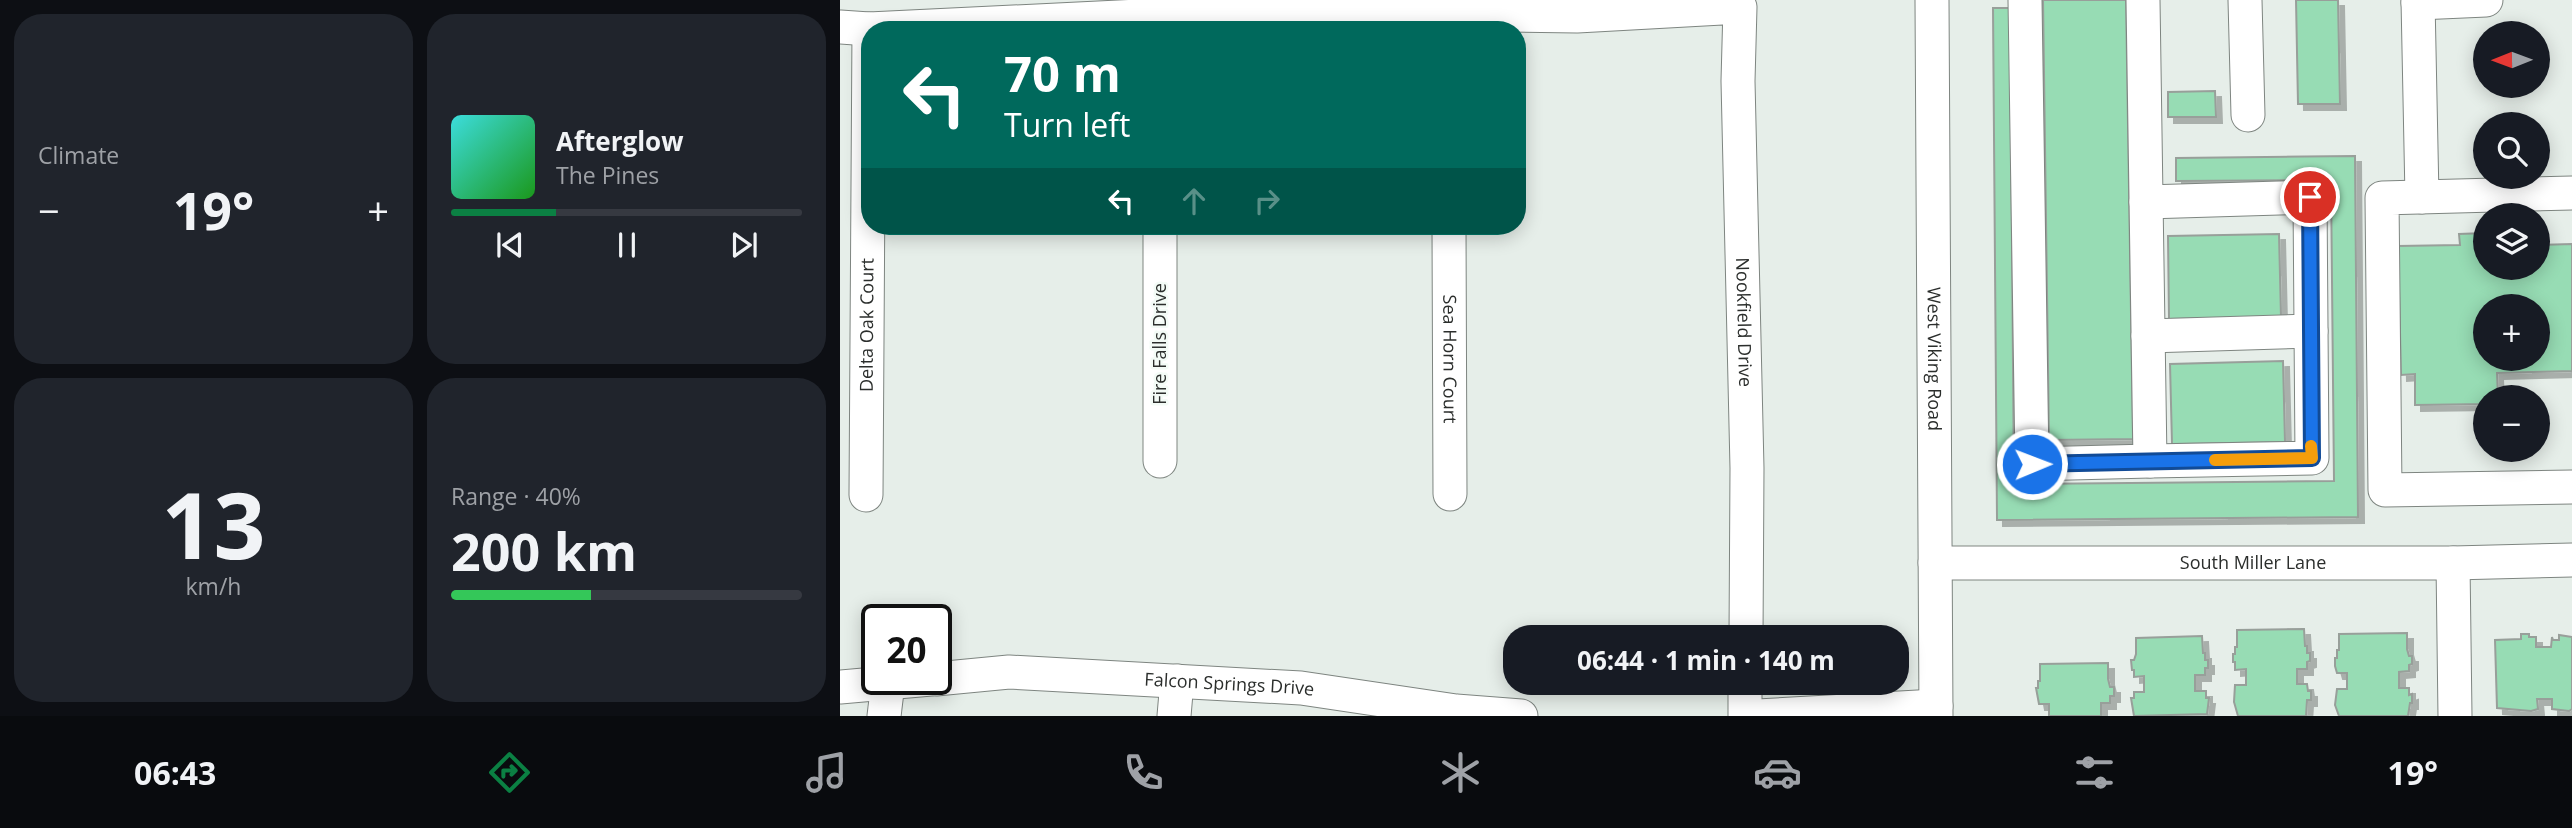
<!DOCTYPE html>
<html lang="en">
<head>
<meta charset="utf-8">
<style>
  body { margin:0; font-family:"Open Sans",sans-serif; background:#20242c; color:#f1f3f6; height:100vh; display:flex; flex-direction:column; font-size:26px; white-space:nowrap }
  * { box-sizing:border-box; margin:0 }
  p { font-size:23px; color:#9ea1a6 }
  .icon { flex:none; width:38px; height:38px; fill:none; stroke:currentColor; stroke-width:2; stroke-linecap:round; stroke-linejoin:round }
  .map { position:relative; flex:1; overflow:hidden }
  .panel { display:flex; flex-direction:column; gap:14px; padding:14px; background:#0d0f14; width:840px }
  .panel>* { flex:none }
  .banner { position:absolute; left:21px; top:21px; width:665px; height:214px; border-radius:28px; box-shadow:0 4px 18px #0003; background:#00695c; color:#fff; overflow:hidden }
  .needle { width:46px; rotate:269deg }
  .fabs { position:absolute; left:1633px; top:21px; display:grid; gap:14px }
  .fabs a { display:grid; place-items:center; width:77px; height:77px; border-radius:50%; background:#171b24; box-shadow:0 4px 18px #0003; font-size:35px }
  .speed { position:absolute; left:21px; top:604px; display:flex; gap:14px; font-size:35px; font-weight:700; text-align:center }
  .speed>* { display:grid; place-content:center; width:91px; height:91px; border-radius:50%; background:#171b24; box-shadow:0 4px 18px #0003; line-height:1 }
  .speed .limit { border:4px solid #111; border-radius:10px; background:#fff; color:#111 }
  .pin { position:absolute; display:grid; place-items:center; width:60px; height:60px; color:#fff; margin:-30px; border:4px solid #fff; border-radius:50%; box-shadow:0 2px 7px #0007 }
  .me { position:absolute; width:77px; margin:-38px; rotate:89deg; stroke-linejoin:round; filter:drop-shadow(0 0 5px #0008) }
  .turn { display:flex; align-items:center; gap:24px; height:147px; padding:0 28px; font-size:32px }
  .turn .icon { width:91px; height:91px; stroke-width:2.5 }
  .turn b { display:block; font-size:49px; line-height:60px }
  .lanes { display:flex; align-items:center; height:66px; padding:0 28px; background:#0003; justify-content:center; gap:35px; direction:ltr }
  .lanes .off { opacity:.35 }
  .big { font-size:52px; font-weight:700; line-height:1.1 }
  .panel .card { flex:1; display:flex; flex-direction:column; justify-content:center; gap:10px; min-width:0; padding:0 24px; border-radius:28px; background:#20242c }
  .panel .dial { align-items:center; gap:0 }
  .dial b { font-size:91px; line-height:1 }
  .song { display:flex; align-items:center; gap:21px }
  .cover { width:84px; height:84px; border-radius:10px; background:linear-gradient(135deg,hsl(180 70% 55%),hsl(120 70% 35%)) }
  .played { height:7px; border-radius:4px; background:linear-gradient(90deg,#0b8043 30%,#363941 30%) }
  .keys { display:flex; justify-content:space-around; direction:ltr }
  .heat { display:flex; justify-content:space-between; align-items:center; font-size:38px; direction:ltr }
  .charge { height:10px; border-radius:5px; background:linear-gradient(90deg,#34c759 40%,#363941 0) }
  .panel .tiles { flex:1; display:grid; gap:14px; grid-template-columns:repeat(2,1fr) }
  .trip { position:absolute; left:663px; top:625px; width:406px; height:70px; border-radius:28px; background:#171b24; box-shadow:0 4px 18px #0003; font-weight:700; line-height:70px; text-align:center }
  .dock { display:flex; height:112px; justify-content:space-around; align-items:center; background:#090b0e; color:#9ea1a6 }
  .dock .icon { width:49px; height:49px }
  .dock .selected { color:#0b8043 }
  .dock b { font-size:32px; color:#f1f3f6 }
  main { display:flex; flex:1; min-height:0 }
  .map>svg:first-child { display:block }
</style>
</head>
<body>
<main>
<section class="panel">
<div class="tiles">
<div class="card"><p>Climate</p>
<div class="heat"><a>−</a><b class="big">19°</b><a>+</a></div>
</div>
<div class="card">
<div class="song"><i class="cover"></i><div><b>Afterglow</b><p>The Pines</p></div></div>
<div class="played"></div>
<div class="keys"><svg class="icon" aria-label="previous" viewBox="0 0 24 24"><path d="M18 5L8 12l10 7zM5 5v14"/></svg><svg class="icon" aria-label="pause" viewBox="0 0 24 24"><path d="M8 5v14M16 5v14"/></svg><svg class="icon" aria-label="next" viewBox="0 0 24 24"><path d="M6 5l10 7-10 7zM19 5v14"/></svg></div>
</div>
<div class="card dial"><b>13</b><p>km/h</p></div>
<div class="card"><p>Range · 40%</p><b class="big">200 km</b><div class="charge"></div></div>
</div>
</section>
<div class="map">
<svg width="1732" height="716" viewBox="0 0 1732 716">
  <defs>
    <filter id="shadow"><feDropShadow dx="6" dy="6" stdDeviation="0" flood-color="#0004"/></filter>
  </defs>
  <rect width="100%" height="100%" fill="#e6eee9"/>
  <!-- building -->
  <g fill="#97dcb4" stroke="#989f9a" stroke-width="2" fill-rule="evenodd" filter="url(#shadow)">
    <polygon points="1203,0 1286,0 1293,439 1209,440"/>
    <polygon points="1456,0 1498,0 1500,104 1458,104"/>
    <polygon points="1153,8 1170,8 1174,484 1494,481 1491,180 1336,181 1336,158 1515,156 1518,517 1157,520"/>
    <polygon points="1375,91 1376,117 1328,117 1328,92"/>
    <path d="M1645 233V268H1698V245L1732 244V371L1657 373 1658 397H1645V404L1575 405V374L1561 375 1558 246 1620 245 1619 234ZM1645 306H1698V359H1645Z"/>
    <polygon points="1439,234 1441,317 1329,319 1328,236"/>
    <polygon points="1443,361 1445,442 1332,444 1330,364"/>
    <polygon points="1464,629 1465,646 1467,646 1467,653 1470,653 1470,661 1467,662 1467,669 1457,669 1457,684 1467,684 1468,691 1471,691 1471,700 1467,700 1466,716 1398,716 1394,702 1395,685 1406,685 1406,669 1395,670 1395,662 1393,662 1393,654 1395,654 1395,647 1397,647 1397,630"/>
    <polygon points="1567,633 1567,649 1569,656 1572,656 1572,664 1569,665 1569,671 1559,672 1559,688 1569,688 1569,695 1572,694 1572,703 1570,703 1568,716 1499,716 1495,705 1497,689 1507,689 1507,673 1497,673 1495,666 1495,658 1497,658 1497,650 1499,650 1499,634"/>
    <polygon points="1681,634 1689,634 1689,637 1696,637 1696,647 1711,647 1712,637 1713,640 1719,640 1719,635 1732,637 1732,709 1729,711 1712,709 1712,699 1697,699 1698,709 1691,711 1657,708 1655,640 1681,639"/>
    <polygon points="1362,636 1363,653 1365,653 1365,660 1368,660 1368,668 1365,668 1365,675 1355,675 1355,691 1366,691 1366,698 1369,698 1367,714 1294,716 1291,698 1294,698 1294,692 1304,692 1304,676 1294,677 1294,670 1292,670 1291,660 1294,660 1296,654 1296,638"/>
    <polygon points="1268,663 1268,679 1270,687 1274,687 1274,696 1270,696 1270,703 1261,703 1261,716 1209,716 1209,704 1199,704 1196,688 1198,688 1198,681 1200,681 1200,664"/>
  </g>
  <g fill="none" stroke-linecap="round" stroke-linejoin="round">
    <defs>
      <g id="minor">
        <path id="s1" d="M1092 0 1096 716"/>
        <polyline points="1185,0 1192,464 1310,461 1303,0"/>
        <polyline points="1405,0 1408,115"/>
        <polyline points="1578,0 1582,197"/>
        <polyline points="1578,3 1646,0"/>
        <path id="s2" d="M0 27 29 29 320 15 609 14 737 16 900 7 898 81 907 468 906 637"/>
        <polyline points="1732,193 1542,198 1545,490 1732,487"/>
        <polyline points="1306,202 1470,197 1472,458 1310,461"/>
        <polyline points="320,226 320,461"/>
        <path id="s3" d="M609 226 610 494"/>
        <polyline points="1308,336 1471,331"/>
        <path id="s4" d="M26 495 29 29"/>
        <path id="s5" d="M1095 563H1613L1732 560"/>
        <polyline points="1613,563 1615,716"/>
        <path id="s6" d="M96 679 169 672 461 688 616 711 681 716"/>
        <polyline points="0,687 91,679"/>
        <polyline points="44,716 48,683"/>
        <polyline points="334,716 337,681"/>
        <polyline points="905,716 905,682"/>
        <polyline points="918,716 1096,706"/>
      </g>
    </defs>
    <!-- minor casing -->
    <use href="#minor" stroke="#7e8580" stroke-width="35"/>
    <!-- minor -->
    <use href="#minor" stroke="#fff" stroke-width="33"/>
  </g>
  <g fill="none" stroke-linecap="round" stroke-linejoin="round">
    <defs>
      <polyline id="route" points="1192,464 1472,458 1470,197"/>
    </defs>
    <!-- route casing -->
    <use href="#route" stroke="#114b97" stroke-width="18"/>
    <!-- route -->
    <use href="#route" stroke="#1a73e8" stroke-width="12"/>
    <!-- slow -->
    <polyline stroke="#f59e0b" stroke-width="12" points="1375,460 1472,458 1471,446"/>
  </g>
  <g text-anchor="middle" stroke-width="5" stroke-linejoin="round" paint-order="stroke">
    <!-- street labels -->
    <g font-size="18" fill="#2b2e2c" stroke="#f3fbf6">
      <text dy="6" stroke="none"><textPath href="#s2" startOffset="1216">Nookfield Drive</textPath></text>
      <text dy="6" stroke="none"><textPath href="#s4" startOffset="170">Delta Oak Court</textPath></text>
      <text transform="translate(320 344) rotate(-90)" y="6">Fire Falls Drive</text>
      <text dy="6" stroke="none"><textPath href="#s1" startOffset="359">West Viking Road</textPath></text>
      <text dy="6" stroke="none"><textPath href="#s3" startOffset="133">Sea Horn Court</textPath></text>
      <text dy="6" stroke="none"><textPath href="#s5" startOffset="318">South Miller Lane</textPath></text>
      <text dy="6" stroke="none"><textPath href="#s6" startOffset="294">Falcon Springs Drive</textPath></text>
    </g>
  </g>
</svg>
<div class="fabs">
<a><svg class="needle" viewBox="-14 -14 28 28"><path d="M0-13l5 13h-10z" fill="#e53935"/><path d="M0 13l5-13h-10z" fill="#9ea1a6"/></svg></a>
<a><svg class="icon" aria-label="search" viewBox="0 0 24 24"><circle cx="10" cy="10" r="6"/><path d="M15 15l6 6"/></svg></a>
<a><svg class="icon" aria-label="layers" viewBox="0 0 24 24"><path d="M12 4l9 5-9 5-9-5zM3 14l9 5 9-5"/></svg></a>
<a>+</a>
<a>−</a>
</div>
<div class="speed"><div class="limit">20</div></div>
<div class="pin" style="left:1470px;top:197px;background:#d93025"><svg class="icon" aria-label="arrive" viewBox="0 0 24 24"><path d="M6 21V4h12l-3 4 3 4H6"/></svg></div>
<svg class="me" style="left:1192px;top:464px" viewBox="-20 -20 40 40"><circle r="17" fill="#1a73e8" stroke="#fff" stroke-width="3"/><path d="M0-11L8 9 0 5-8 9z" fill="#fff"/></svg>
<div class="trip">06:44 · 1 min · 140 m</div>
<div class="banner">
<div class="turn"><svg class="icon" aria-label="left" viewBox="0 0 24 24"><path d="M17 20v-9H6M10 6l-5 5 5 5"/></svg><div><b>70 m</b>Turn left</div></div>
<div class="lanes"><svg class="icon" aria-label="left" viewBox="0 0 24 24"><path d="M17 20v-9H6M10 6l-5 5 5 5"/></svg><svg class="icon off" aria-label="ahead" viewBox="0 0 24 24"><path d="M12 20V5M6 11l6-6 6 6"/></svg><svg class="icon off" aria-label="right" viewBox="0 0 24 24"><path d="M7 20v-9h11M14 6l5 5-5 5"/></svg></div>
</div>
</div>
</main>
<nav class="dock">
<b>06:43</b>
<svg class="icon selected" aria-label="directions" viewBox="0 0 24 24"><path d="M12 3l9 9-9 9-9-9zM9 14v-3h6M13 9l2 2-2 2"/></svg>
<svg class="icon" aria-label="music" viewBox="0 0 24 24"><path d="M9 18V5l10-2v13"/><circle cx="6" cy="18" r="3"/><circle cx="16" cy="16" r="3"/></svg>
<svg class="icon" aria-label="phone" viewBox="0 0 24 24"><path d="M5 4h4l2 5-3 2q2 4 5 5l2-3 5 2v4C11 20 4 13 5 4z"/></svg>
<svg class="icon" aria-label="climate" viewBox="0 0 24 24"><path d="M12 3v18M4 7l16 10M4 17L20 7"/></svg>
<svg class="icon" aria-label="car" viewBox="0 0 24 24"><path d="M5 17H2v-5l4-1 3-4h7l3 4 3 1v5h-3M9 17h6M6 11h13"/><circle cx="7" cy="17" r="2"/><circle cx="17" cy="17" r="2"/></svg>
<svg class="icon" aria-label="filters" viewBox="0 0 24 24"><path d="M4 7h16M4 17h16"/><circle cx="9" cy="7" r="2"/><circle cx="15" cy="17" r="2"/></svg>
<b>19°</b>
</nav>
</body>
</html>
